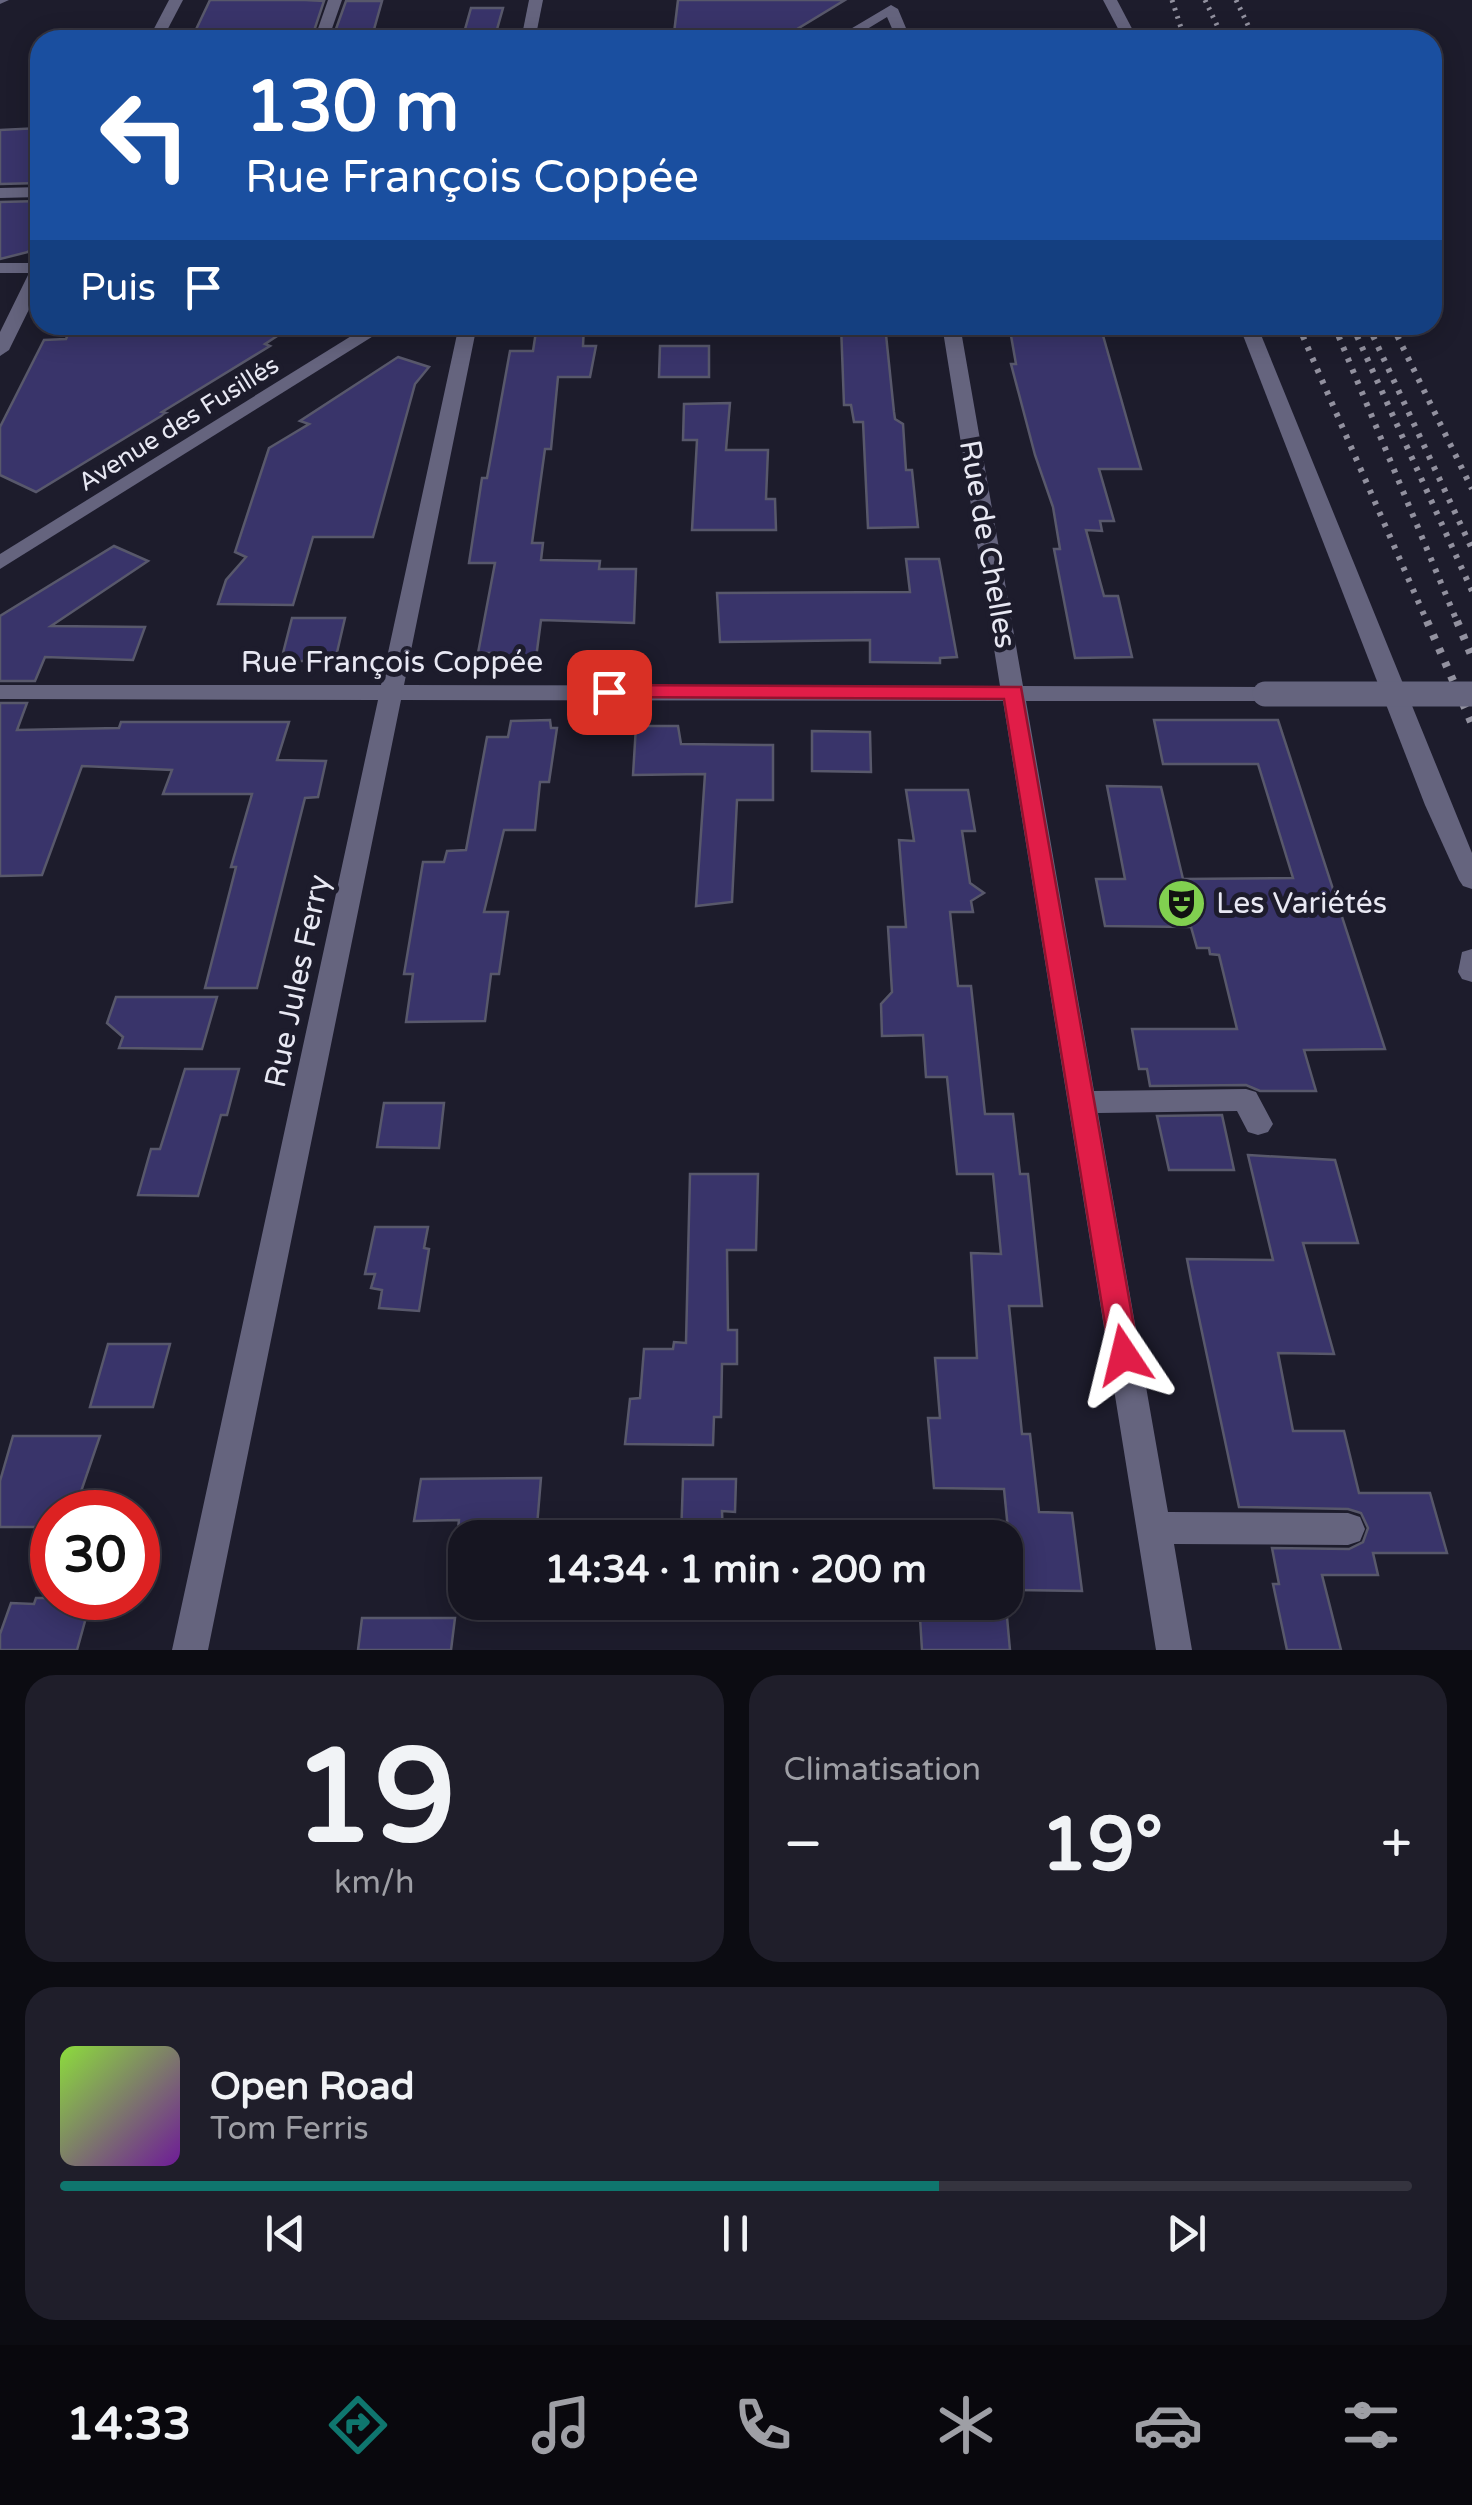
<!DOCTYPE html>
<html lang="fr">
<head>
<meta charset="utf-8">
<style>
  body { margin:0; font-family:"Varela Round",sans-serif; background:#1f1e2a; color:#f1f3f6; height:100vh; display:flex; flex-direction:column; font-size:38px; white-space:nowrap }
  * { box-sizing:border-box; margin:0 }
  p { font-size:32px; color:#9e9fa5 }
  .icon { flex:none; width:55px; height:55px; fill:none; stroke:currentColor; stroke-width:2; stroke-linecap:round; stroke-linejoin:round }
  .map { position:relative; height:1650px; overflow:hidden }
  .panel { display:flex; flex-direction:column; gap:25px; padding:25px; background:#0c0c12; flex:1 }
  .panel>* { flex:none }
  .guide { position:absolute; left:30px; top:30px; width:1412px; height:305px; border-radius:30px; box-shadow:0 5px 25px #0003,0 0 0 2px #35343f; background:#1a4fa0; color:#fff; overflow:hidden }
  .speed { position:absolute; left:30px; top:1490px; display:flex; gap:20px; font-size:50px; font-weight:700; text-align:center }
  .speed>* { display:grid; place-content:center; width:130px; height:130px; border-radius:50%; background:#161521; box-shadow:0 5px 25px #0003,0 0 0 2px #35343f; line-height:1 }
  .speed .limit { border:15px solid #d22; background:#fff; color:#111 }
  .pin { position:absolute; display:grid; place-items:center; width:85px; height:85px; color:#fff; margin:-42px; border-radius:20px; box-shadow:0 5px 15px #0006 }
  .me { position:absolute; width:110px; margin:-55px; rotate:350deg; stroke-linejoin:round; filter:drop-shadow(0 0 8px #0008) }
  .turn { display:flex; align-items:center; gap:35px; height:210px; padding:0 50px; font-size:45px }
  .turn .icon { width:130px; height:130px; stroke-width:2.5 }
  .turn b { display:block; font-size:70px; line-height:85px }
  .then { display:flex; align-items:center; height:95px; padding:0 50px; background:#0003; gap:20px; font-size:38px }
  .big { font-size:75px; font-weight:800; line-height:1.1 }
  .panel .card { flex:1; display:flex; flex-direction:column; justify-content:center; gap:15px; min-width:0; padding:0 35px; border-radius:30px; background:#1f1e2a }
  .panel .dial { align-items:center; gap:0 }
  .dial b { font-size:130px; line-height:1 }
  .song { display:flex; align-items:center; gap:30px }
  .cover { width:120px; height:120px; border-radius:15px; background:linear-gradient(135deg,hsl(90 70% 55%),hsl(280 70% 35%)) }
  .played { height:10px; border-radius:5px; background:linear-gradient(90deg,#0f766e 65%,#35343f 65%) }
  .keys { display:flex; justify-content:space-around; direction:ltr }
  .heat { display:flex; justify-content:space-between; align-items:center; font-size:55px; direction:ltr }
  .panel .tiles { flex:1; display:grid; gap:25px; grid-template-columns:1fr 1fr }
  .card:last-child { grid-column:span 2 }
  .trip { position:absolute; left:448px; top:1520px; width:575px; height:100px; border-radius:30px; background:#161521; box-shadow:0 5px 25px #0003,0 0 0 2px #35343f; font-weight:800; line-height:100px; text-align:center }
  .tabs { display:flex; height:160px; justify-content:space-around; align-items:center; background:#09080d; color:#9e9fa5 }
  .tabs .icon { width:70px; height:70px }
  .tabs .active { color:#0f766e }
  .tabs b { font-size:45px; color:#f1f3f6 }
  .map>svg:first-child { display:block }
</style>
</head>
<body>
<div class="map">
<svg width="1472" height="1650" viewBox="0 0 1472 1650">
  <rect width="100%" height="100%" fill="#1d1c2c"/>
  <!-- building -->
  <g fill="#39346a" stroke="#58586b" stroke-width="2.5">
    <polygon points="210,0 305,0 324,1 311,40 191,40"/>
    <polygon points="678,0 845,0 779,40 703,40 674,33"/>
    <polygon points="346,1 382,1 371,40 332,40"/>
    <polygon points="471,8 503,8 494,40 462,40"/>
    <polygon points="40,128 40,183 0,184 0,130"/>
    <polygon points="40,201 40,231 28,252 0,259 0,202"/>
    <polygon points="72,325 294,325 265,344 270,346 162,412 166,413 36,492 0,475 0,427 44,340 66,339"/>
    <polygon points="537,325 584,325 583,346 596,346 590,377 558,377 551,449 545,449 532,543 543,543 541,560 600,561 599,569 636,569 634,623 541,620 535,666 502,666 505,653 478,653 495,563 469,563 482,478 487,478 510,351 533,351"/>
    <polygon points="841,325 885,325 894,412 895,419 903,424 906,470 912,470 918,527 868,528 863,422 854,422 851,405 844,405"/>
    <polygon points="1014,325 1100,325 1141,469 1099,469 1114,521 1100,521 1102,531 1086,530 1104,596 1118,596 1132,657 1075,658 1054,549 1060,549 1053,507 1035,455 1011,364 1016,364 1010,330 1015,329"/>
    <polygon points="660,346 709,346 709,377 659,377"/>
    <polygon points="398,357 429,367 415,384 373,537 313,537 293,605 218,604 226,580 246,557 235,552 269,448 309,424 300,421"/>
    <polygon points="730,403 726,450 768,450 766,499 775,499 776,530 692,530 697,440 683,440 684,404"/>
    <polygon points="114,546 148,561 51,626 145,627 133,660 45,657 35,681 0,681 0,616"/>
    <polygon points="906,559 939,559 957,657 940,658 940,663 870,662 870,640 720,642 717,593 910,592"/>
    <polygon points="292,618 345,618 335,661 281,661"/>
    <polygon points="0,703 27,703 17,730 119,728 121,722 289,722 277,760 326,761 318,797 305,798 257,988 205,988 236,867 231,867 252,794 163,794 172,770 82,766 42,875 0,876"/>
    <polygon points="550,720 551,728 557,728 549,782 540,782 535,830 504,830 484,912 508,912 499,974 491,974 485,1021 406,1022 413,974 404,974 423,862 444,862 447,851 466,850 487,737 508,737 511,721"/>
    <polygon points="1154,720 1278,720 1385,1049 1304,1050 1316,1091 1260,1091 1246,1085 1150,1086 1147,1069 1139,1069 1132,1029 1237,1029 1219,955 1210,954 1209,948 1197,948 1191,927 1105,926 1096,879 1125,879 1107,786 1161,787 1183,879 1293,878 1258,764 1163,764"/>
    <polygon points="636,726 678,726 681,744 773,745 773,800 737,800 732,902 696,906 705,774 633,775"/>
    <polygon points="812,731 870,732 871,772 812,771"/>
    <polygon points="906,790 968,790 975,831 962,831 970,883 984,893 971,901 973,912 950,912 958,986 971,986 985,1114 1013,1114 1020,1174 1028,1174 1042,1306 1009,1306 1022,1434 1030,1434 1039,1512 1072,1513 1082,1591 1014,1590 1004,1489 934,1488 928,1418 940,1418 935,1358 977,1358 971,1253 1001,1254 993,1174 957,1174 947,1077 926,1077 923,1035 882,1036 881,1004 892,992 888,927 906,927 899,840 914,841"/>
    <polygon points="116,997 217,997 202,1049 119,1048 123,1037 107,1023"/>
    <polygon points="185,1069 239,1069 227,1115 221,1115 198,1196 138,1195 151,1149 160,1149"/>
    <polygon points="384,1103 444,1103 439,1148 377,1147"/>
    <polygon points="1222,1115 1234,1170 1169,1170 1157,1116"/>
    <polygon points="1248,1155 1335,1160 1358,1243 1303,1243 1334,1354 1278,1353 1293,1431 1344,1431 1359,1493 1430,1493 1447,1553 1373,1553 1378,1575 1322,1575 1341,1650 1287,1650 1273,1584 1279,1584 1272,1548 1349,1549 1363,1542 1368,1528 1361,1513 1348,1509 1239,1507 1192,1285 1187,1259 1273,1260"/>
    <polygon points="690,1174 758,1174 756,1250 727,1250 728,1330 737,1330 737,1364 722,1364 721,1417 714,1417 713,1445 625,1444 630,1399 640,1398 644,1349 673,1349 674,1342 686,1343"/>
    <polygon points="375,1227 428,1227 424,1248 429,1249 419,1311 379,1308 382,1290 371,1288 375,1274 365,1274"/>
    <polygon points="108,1344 170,1344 153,1407 90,1407"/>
    <polygon points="13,1436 100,1436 74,1512 52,1512 52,1527 0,1527 0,1481"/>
    <polygon points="541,1478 536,1538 457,1538 459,1520 414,1521 421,1479"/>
    <polygon points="683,1479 736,1479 735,1512 722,1511 723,1538 681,1538"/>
    <polygon points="36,1598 80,1598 75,1614 87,1614 77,1650 0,1650 0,1634 11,1603 34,1604"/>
    <polygon points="1007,1617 1010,1650 922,1650 920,1618"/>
    <polygon points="362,1618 455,1618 451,1650 358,1650"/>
  </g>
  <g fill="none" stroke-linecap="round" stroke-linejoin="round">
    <!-- minor -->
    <g fill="#65647e" fill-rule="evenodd">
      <polygon points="0,0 9,0 0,4"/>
      <polygon points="169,0 183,0 162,40 148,40"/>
      <polygon points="328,0 342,0 328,40 314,40"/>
      <polygon points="529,0 543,0 535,40 521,40"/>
      <polygon points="1103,0 1117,0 1138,40 1124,40"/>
      <polygon points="891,5 898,9 911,40 897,40 887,17 849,40 832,40"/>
      <polygon points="40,187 40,197 0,198 0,188"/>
      <polygon points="0,263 40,263 40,287 9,350 0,356 0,332 29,273 0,273"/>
      <polygon points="369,325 391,325 0,569 0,554"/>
      <polygon points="459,325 477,325 404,685 1000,686 942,325 960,325 1023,686 1265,687 1277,694 1265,701 1026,701 1094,1091 1246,1089 1256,1092 1273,1124 1268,1132 1258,1135 1248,1132 1237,1111 1098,1113 1168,1512 1348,1513 1360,1517 1365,1529 1360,1541 1348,1545 1174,1544 1192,1650 1156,1650 1003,701 401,700 208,1650 172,1650 378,700 0,699 0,685 381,685"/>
      <polygon points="1239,325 1257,325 1472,853 1472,889 1463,886 1459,880 1425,805"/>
      <polygon points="1472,949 1472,982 1462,979 1458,972 1462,952"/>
    </g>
    <!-- rail-far2 -->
    <g stroke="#92919f" stroke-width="5" stroke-dasharray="2.5 6" stroke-linecap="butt">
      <polyline points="1172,0 1185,40"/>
      <polyline points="1205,0 1224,40"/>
      <polyline points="1236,0 1255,40"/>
    </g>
    <!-- rail-far1 -->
    <g stroke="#92919f" stroke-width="6" stroke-dasharray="4 8" stroke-linecap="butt">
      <polyline points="1298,325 1428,624"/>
      <polyline points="1334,325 1458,624"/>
      <polyline points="1352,325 1472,591"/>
      <polyline points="1368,325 1472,549"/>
      <polyline points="1392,325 1472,489"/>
    </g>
    <!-- rail -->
    <g stroke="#92919f" stroke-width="8" stroke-dasharray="5 10" stroke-linecap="butt">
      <polyline points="1427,621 1472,724"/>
      <polyline points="1457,621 1472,657"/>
    </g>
    <!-- minor-bridge -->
    <polyline stroke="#65647e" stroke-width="25" points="1265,694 1472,694"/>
  </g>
  <!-- route -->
  <polygon fill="#e11d48" stroke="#92132f" stroke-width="2.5" points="609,685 1021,687 1139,1355 1135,1364 1124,1368 1114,1364 1110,1355 1004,699 601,697 598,692"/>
  <!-- icons -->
  <defs>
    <symbol id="theatre-disc" viewBox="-11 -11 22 22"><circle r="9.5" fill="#81d050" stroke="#1d1c2c"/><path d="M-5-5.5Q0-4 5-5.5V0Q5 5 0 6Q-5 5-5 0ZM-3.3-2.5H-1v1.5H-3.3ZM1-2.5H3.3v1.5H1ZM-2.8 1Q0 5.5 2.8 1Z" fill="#111"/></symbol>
  </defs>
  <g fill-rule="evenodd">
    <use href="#theatre-disc" x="1154" y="876" width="55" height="55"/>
  </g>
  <g text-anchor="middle" stroke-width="10" stroke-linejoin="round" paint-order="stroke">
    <!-- far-street labels -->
    <g font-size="25" fill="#e8e8f3" stroke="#1d1c2c">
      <text transform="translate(178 423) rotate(-32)" y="9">Avenue des Fusillés</text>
    </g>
    <!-- street labels -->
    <g font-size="30" fill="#e8e8f3" stroke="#1d1c2c">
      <text transform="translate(988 544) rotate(80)" y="10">Rue de Chelles</text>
      <text x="392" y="672">Rue François Coppée</text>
      <text transform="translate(297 981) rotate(-78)" y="10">Rue Jules Ferry</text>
    </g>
    <!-- poi labels -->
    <g font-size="30" fill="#e8e8f3" stroke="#1d1c2c" text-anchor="start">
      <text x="1216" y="913">Les Variétés</text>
    </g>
  </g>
</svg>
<div class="speed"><div class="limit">30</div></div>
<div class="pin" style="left:609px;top:692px;background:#d93025"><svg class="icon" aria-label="arrive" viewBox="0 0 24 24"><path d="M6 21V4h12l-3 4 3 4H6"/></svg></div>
<svg class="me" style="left:1124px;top:1355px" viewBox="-20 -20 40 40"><path d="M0-17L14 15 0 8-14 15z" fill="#e11d48" stroke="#fff" stroke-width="4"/></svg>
<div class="trip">14:34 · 1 min · 200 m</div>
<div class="guide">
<div class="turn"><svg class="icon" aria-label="left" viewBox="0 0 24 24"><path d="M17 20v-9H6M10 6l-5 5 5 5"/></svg><div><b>130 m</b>Rue François Coppée</div></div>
<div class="then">Puis<svg class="icon" aria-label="arrive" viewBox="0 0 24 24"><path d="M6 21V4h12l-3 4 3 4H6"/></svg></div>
</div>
</div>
<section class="panel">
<div class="tiles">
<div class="card dial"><b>19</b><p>km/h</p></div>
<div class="card"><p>Climatisation</p>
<div class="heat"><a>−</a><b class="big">19°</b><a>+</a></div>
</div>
<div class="card">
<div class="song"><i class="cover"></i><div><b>Open Road</b><p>Tom Ferris</p></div></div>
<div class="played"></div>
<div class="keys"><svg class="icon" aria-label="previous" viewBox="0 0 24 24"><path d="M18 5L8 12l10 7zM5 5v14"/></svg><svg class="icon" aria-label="pause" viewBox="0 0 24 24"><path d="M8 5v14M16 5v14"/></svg><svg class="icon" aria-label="next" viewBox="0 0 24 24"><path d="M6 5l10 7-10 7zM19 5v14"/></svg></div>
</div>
</div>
</section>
<nav class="tabs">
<b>14:33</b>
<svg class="icon active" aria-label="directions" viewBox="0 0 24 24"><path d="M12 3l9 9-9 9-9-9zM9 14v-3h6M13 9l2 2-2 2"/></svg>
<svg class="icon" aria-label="music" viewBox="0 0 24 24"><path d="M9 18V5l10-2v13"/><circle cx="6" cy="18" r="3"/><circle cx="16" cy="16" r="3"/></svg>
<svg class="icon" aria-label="phone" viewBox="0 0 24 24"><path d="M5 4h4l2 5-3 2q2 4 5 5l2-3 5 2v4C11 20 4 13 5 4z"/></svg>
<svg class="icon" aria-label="climate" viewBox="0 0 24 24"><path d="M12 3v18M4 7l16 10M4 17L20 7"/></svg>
<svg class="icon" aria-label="car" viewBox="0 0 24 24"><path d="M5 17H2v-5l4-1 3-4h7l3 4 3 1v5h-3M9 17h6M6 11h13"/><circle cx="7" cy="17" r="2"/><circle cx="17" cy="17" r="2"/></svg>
<svg class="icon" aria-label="filters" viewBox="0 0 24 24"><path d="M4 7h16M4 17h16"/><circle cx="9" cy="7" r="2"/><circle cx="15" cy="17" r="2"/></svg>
</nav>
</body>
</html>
